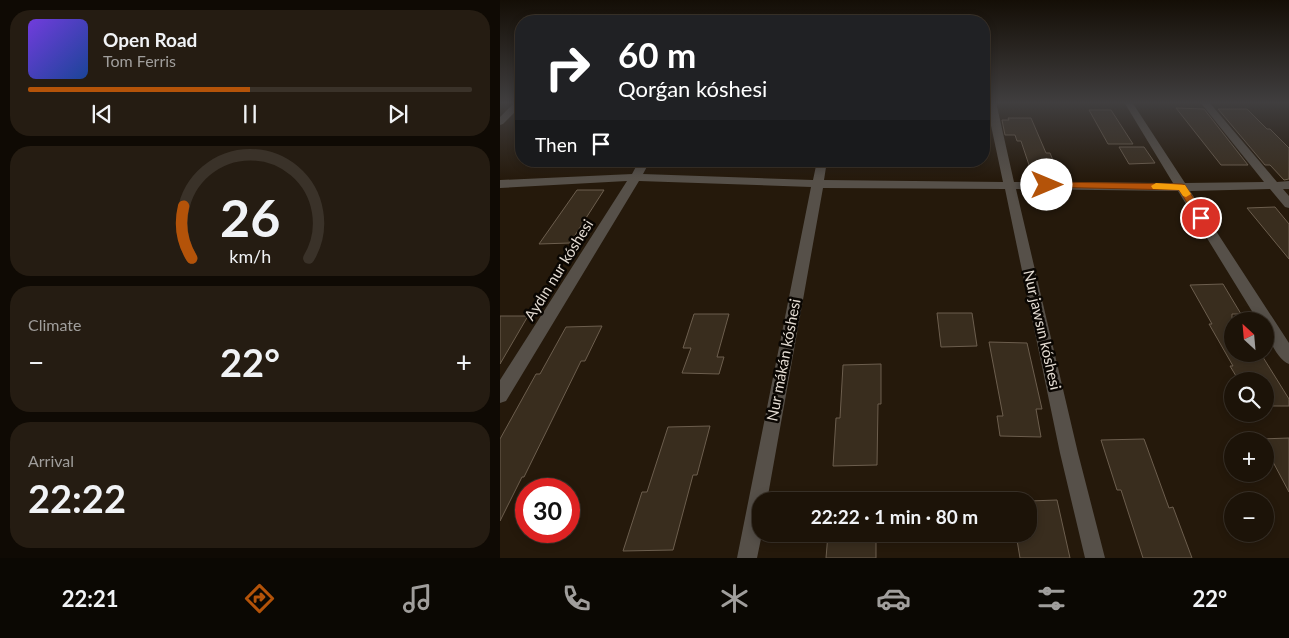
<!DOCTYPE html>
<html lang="en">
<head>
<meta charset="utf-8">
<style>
  body { margin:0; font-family:Lato,sans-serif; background:#251c12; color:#f1f3f6; height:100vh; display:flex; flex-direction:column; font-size:19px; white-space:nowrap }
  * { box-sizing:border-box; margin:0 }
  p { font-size:16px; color:#a09e9c }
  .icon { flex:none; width:28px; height:28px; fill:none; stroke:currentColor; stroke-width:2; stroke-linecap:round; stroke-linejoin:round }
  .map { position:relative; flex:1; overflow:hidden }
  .details { display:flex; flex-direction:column; gap:10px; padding:10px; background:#0f0a04; width:500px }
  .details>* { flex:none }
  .guide { position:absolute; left:15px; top:15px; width:475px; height:152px; border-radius:20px; box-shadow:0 2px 8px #0003,0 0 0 1px #3a3229; background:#202124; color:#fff; overflow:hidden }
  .needle { width:32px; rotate:334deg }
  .controls { position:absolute; left:724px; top:312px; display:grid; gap:10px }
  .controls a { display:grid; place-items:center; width:50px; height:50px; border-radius:50%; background:#1c1308; box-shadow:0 2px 8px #0003,0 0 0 1px #3a3229; font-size:25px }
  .speed { position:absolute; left:15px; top:478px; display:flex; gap:10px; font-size:25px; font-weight:700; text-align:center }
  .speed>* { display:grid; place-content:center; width:65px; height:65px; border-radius:50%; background:#1c1308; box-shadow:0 2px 8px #0003,0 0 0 1px #3a3229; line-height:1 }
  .speed .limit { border:8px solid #d22; background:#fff; color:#111 }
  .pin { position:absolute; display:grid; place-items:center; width:42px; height:42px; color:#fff; margin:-21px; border:2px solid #fff; border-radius:50%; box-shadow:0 1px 5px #0007 }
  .me { position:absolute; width:55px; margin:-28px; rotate:90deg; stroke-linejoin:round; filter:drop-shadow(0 0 4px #0008) }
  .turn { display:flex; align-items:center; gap:18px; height:105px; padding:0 20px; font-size:22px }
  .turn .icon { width:65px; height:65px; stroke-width:2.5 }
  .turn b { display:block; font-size:35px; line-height:42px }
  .then { display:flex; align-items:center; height:48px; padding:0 20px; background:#0003; gap:10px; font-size:19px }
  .big { font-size:38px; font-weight:700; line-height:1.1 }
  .details .widget { flex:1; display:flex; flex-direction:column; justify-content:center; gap:8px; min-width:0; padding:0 18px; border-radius:20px; background:#251c12 }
  .details .dial { align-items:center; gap:0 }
  .dial svg { height:130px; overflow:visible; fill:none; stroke:#3a3229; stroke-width:7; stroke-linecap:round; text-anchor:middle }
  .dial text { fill:#f1f3f6; stroke:none }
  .song { display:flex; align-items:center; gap:15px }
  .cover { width:60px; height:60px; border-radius:8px; background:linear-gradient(135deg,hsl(260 70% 55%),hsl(220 70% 35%)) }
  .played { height:5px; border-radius:2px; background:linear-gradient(90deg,#b45309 50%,#3a3229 50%) }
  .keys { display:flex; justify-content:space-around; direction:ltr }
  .heat { display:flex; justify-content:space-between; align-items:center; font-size:28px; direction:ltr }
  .trip { position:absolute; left:252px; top:492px; width:285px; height:50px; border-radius:20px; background:#1c1308; box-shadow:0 2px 8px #0003,0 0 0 1px #3a3229; font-weight:700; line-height:50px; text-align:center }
  .tabs { display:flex; height:80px; justify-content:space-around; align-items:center; background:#0b0803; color:#a09e9c }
  .tabs .icon { width:35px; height:35px }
  .tabs .selected { color:#b45309 }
  .tabs b { font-size:22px; color:#f1f3f6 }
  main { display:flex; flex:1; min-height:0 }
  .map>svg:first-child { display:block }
</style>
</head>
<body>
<main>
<section class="details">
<div class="widget">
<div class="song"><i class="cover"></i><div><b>Open Road</b><p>Tom Ferris</p></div></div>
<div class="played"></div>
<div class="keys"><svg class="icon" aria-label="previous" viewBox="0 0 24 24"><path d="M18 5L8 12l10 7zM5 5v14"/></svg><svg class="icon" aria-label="pause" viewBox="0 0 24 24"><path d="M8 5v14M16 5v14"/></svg><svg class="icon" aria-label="next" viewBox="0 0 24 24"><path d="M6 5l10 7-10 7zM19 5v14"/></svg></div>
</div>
<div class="widget dial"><svg viewBox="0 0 100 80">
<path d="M14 69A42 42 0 1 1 86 69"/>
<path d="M14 69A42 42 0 0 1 9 37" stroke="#b45309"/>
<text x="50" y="56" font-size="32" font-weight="700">26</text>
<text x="50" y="72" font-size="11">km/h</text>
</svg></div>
<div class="widget"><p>Climate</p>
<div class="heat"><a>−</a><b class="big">22°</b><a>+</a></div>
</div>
<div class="widget"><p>Arrival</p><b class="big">22:22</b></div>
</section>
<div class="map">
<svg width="789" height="558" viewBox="0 0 789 558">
  <rect width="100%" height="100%" fill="#25190b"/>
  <!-- building -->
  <g fill="#392d1e" stroke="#6c5e4e">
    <polygon points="676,108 704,109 748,165 721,165"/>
    <polygon points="718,109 747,109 767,129 770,129 789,148 789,179 784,180 770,165 765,165"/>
    <polygon points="589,110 611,110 633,144 608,144"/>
    <polygon points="508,118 531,118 546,153 550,153 557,170 531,171 521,141 517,141 515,135 505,135 502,120 509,120"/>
    <polygon points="619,147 644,147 655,163 629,164"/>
    <polygon points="77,190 104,190 70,243 39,244"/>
    <polygon points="775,207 789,224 789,259 747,208"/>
    <polygon points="723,284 741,314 732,314 732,354 761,354 789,399 789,406 765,406 765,381 739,381 730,366 733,366 709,324 712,324 690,285"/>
    <polygon points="437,313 472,313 477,346 441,347"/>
    <polygon points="194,314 229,314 217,357 224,357 219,374 182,373 191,348 183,348"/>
    <polygon points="0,316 28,316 0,364"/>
    <polygon points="102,326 85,361 81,361 24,477 22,477 0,521 0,439 36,374 40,374 66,327"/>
    <polygon points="489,342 527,343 542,409 536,409 541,437 500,436 497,416 503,416"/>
    <polygon points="381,364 381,404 378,404 377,465 333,466 336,418 340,418 343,365"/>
    <polygon points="210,426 197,475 193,475 173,550 123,551 142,492 147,492 168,427"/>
    <polygon points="789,438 789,492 765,447 765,441 762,441 760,439"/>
    <polygon points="644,439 669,508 673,507 692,558 643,558 621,490 617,490 601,440"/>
    <polygon points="557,500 570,558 520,558 516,534 529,534 529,501"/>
    <polygon points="328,534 376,534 376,558 326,558"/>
  </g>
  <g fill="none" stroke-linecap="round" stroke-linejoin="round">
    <!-- minor -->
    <g fill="#565049" fill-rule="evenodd">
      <polygon points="15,102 21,102 21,106 3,124 0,125 0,117"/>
      <path d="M486 102H496L514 182 673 183 624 102H632L685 183 764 182 700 102H709L777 182 789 181V189H783L789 196V208L785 207 770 189 690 191 789 343V364C777 360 765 334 765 321H758L678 191 516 189 578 453 605 558H585L560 453 505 189 323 188 267 501H261L262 534 257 558H237L311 187 139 181 6 401 0 403V380L127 181 0 188V180L132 174 139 161H150L143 174 313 180 317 161H327L324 180 503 182Z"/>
    </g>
  </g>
  <!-- sky -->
  <linearGradient id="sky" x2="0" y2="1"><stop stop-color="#140e06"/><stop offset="0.57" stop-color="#403e3f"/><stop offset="1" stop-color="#403e3f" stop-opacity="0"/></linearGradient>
  <rect width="789" height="180" fill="url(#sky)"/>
  <!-- route -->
  <polygon fill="#b45309" stroke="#753606" points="547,182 682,184 685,185 706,218 705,220 698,220 679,190 544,187 544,183"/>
  <!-- slow -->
  <polygon fill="#f59e0b" points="656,183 685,185 691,194 686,197 683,196 679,190 653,189 651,186"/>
  <g text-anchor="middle" stroke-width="5" stroke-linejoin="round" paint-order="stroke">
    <!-- street labels -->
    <g font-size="15" fill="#e5ddd4" stroke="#0a0602">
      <text transform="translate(59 270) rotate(-58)" y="5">Aydın nur kóshesi</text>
      <text transform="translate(542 330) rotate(77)" y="5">Nur jawsın kóshesi</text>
      <text transform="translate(284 360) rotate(-79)" y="5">Nur mákán kóshesi</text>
    </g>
  </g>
</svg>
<div class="controls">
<a><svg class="needle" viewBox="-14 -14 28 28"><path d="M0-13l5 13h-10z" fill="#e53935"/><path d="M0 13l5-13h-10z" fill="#a09e9c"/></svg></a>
<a><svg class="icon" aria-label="search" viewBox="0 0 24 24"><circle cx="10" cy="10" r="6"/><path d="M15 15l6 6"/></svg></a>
<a>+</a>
<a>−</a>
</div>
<div class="speed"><div class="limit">30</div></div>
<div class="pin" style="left:701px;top:218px;background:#d93025"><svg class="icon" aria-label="arrive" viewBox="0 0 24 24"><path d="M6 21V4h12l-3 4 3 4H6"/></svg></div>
<svg class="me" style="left:547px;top:185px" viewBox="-20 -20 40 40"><circle r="19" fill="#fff"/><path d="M0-13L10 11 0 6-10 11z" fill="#b45309"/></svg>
<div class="trip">22:22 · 1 min · 80 m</div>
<div class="guide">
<div class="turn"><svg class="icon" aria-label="right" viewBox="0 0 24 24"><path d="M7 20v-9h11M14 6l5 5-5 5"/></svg><div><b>60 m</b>Qorǵan kóshesi</div></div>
<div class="then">Then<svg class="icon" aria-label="arrive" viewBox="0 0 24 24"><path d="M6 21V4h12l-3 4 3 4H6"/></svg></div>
</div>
</div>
</main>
<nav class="tabs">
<b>22:21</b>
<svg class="icon selected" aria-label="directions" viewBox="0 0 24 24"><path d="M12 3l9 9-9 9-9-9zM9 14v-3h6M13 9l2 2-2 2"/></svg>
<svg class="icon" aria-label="music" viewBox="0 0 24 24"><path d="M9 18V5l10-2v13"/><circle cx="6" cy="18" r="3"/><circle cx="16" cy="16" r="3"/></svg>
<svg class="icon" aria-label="phone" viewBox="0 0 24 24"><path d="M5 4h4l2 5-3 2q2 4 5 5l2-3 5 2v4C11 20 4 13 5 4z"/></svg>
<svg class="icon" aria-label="climate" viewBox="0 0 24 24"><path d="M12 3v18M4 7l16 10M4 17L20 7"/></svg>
<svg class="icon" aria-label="car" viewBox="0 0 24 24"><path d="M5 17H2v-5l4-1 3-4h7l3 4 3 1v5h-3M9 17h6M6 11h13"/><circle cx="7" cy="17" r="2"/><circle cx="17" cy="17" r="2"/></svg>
<svg class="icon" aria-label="filters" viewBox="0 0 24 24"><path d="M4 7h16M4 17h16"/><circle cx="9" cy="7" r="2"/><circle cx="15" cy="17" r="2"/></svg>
<b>22°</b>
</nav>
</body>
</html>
